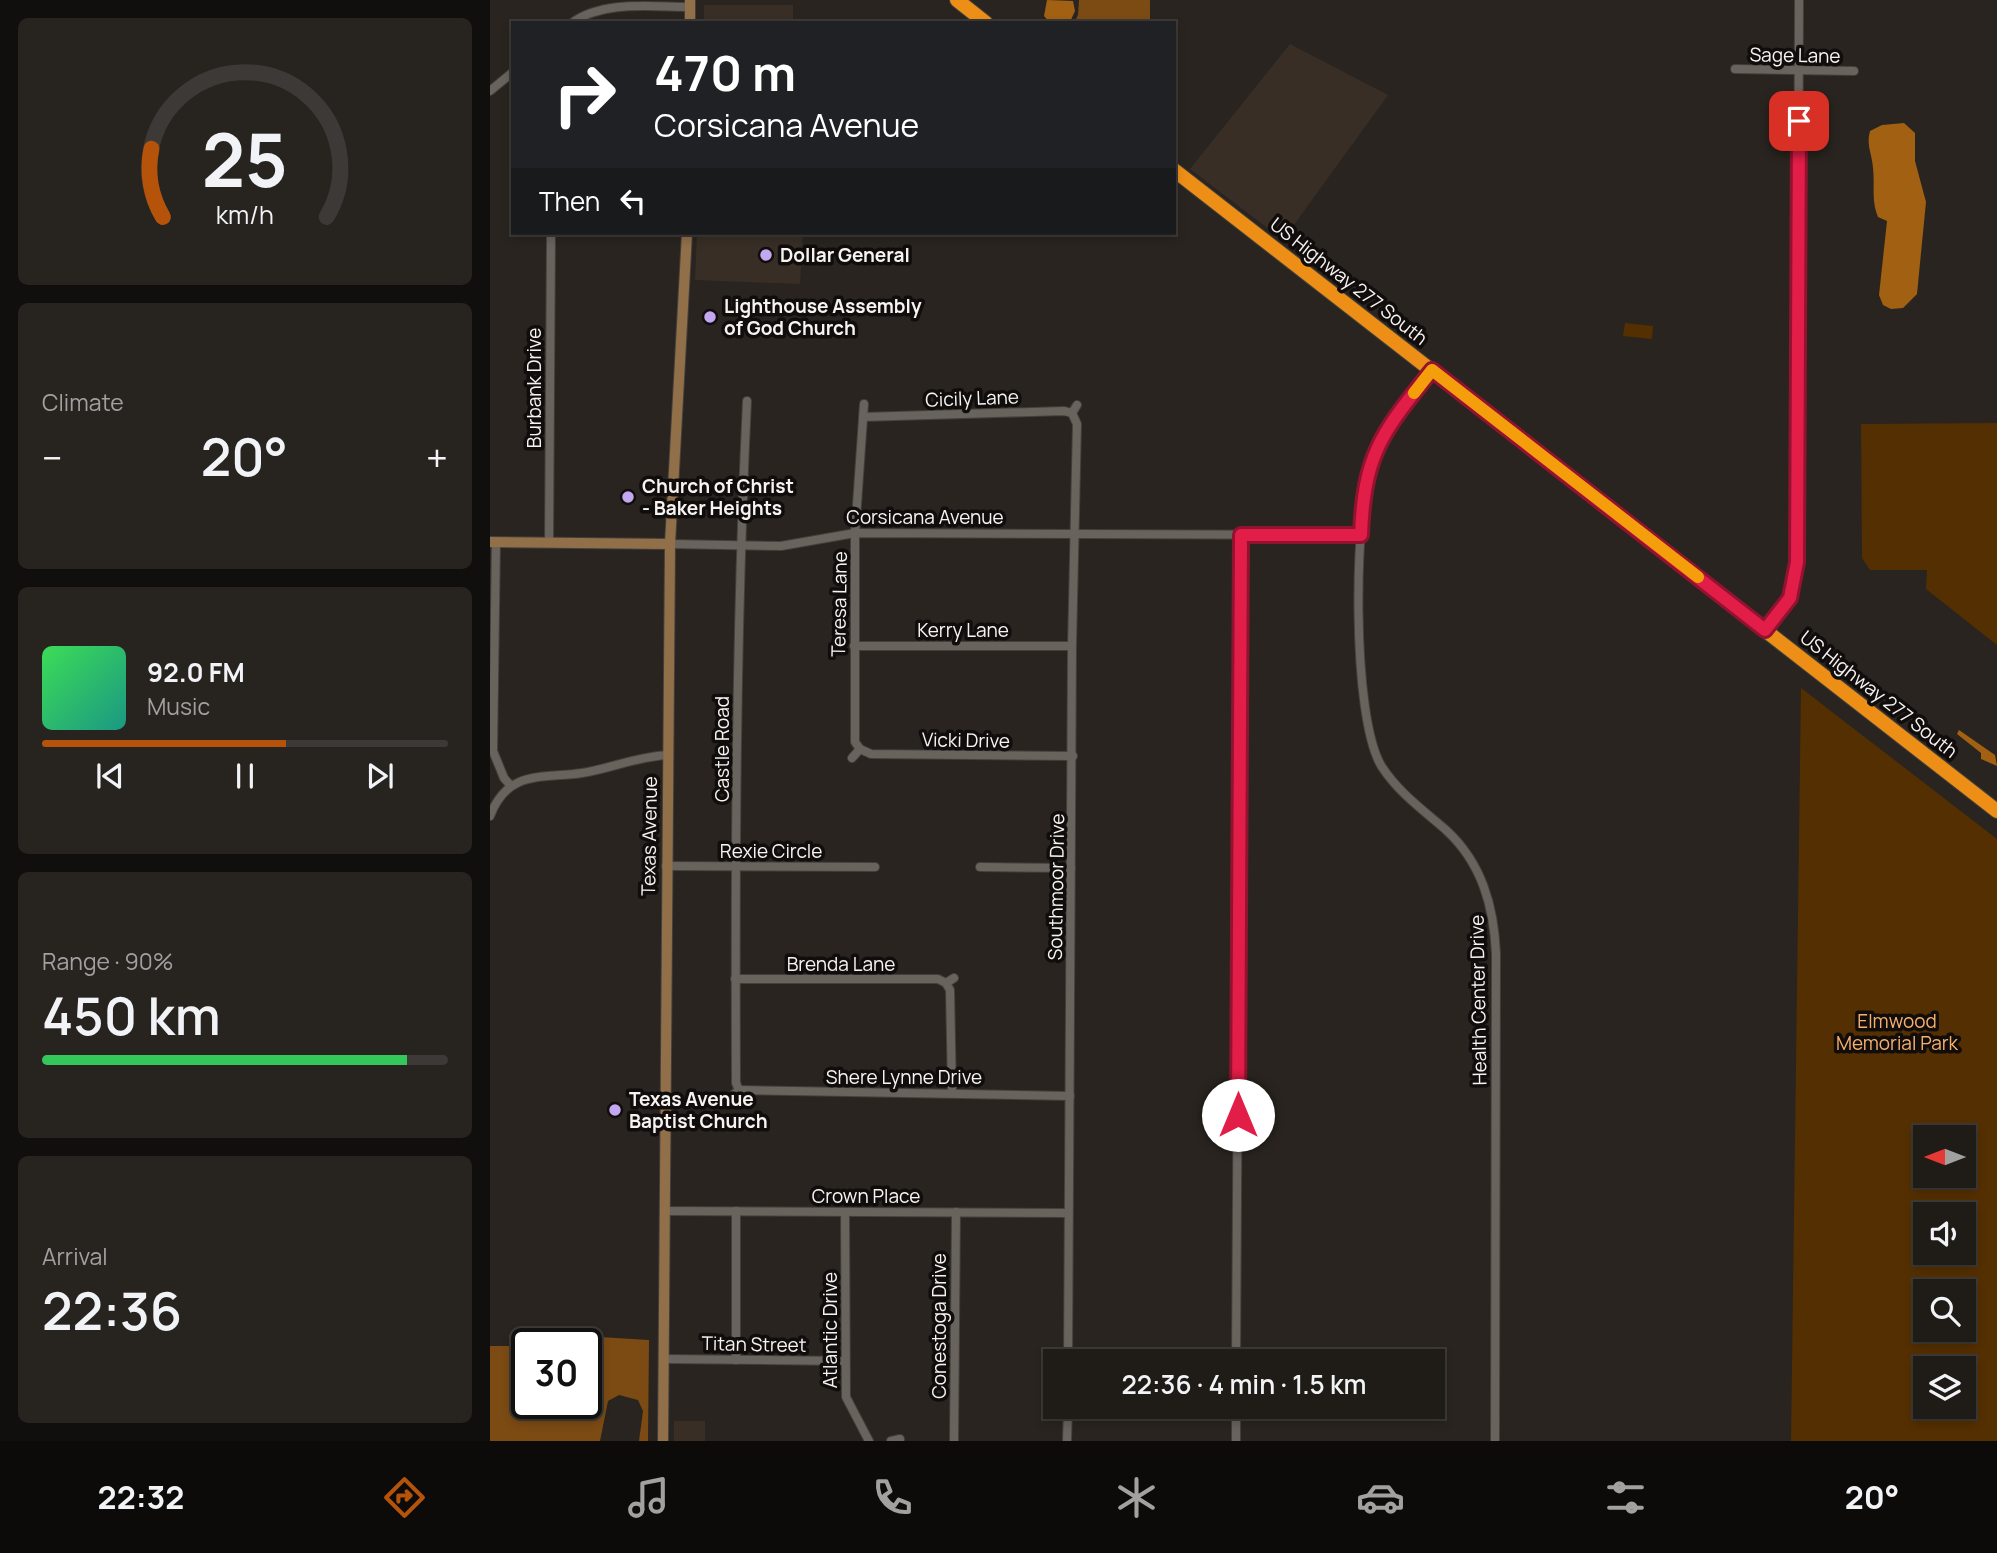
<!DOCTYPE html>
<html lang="en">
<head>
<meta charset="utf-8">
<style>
  body { margin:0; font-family:Manrope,sans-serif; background:#272420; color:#f1f3f6; height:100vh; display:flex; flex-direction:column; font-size:26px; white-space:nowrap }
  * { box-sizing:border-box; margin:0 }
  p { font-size:23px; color:#a1a1a1 }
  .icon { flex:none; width:38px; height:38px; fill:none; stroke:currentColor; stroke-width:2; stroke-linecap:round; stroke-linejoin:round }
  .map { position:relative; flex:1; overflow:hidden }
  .side { display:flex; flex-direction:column; gap:18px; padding:18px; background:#110f0d; width:490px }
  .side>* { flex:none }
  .banner { position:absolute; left:21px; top:21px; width:665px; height:214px; border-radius:0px; box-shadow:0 4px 10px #0003,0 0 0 2px #3c3936; background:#202124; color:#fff; overflow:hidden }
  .needle { width:46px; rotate:270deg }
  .buttons { position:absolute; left:1423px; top:1125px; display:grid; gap:14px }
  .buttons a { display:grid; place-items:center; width:63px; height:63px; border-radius:0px; background:#1f1b17; box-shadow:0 4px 10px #0003,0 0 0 2px #3c3936; font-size:35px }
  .speed { position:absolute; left:21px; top:1328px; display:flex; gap:14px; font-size:35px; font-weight:700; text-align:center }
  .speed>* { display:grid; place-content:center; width:91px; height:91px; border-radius:50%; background:#1f1b17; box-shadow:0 4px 10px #0003,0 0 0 2px #3c3936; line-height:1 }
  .speed .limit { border:4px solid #111; border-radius:10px; background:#fff; color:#111 }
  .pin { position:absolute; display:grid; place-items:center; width:60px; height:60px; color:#fff; margin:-30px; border-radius:14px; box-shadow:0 4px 10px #0006 }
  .me { position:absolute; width:77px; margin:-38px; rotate:0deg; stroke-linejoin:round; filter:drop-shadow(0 0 5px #0008) }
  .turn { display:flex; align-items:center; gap:24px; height:147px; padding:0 28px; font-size:32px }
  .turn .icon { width:91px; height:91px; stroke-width:2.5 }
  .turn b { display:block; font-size:49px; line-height:60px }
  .then { display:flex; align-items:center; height:66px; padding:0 28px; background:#0003; gap:14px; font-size:26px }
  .big { font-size:52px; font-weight:600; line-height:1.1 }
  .side .widget { flex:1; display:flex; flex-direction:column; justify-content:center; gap:10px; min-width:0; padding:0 24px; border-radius:10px; background:#272420 }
  .side .dial { align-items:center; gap:0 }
  .dial svg { height:182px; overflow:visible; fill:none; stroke:#3c3936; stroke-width:7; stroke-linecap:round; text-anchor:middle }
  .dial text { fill:#f1f3f6; stroke:none }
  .song { display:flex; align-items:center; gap:21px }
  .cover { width:84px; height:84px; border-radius:10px; background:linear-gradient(135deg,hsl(130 70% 55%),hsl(170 70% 35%)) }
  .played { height:7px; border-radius:4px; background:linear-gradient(90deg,#b45309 60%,#3c3936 60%) }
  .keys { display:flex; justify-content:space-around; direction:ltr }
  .heat { display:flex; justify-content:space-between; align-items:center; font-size:38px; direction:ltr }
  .charge { height:10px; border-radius:5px; background:linear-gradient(90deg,#34c759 90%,#3c3936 0) }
  .trip { position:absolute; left:553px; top:1349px; width:402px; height:70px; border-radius:0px; background:#1f1b17; box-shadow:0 4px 10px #0003,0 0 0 2px #3c3936; font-weight:600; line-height:70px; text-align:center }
  .tabs { display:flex; height:112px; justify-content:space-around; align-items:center; background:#0c0b09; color:#a1a1a1 }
  .tabs .icon { width:49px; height:49px }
  .tabs .selected { color:#b45309 }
  .tabs b { font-size:32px; color:#f1f3f6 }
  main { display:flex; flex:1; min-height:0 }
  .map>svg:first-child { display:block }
</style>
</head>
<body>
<main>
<section class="side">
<div class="widget dial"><svg viewBox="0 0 100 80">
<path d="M14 69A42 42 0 1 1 86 69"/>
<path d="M14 69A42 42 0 0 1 9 39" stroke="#b45309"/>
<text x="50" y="56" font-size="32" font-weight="700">25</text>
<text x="50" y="72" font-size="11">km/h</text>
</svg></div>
<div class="widget"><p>Climate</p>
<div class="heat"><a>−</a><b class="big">20°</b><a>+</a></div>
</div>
<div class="widget">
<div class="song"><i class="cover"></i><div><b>92.0 FM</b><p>Music</p></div></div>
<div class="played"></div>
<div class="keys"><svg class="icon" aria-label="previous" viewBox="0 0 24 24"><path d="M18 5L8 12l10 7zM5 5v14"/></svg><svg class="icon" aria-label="pause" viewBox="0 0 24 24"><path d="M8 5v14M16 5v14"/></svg><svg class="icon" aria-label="next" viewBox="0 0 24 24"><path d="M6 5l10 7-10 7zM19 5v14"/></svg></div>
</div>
<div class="widget"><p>Range · 90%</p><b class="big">450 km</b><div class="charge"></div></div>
<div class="widget"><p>Arrival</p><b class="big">22:36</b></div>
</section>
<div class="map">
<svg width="1507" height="1441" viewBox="0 0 1507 1441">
  <rect width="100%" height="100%" fill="#29241f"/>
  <!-- built -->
  <g fill="#382e26">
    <rect x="214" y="5" width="89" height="18"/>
    <polygon points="800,44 898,95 793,240 700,169"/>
    <polygon points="207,233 313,233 310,284 205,280"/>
    <rect x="184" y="1421" width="31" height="20"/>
  </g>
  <!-- green -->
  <g fill="#542f01" fill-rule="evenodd">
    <polygon points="1135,323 1163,326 1162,339 1133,336"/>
    <polygon points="1507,423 1507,645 1436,589 1437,570 1380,570 1372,558 1371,424"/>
    <path d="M1311 688 1507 839V1441H1301ZM1435 1138H1474V1176H1435ZM1435 1214H1474V1253H1435ZM1435 1292H1474V1330H1435ZM1435 1368H1474V1407H1435Z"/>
  </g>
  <!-- forest -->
  <g fill="#7c4b13" fill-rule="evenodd">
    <polygon points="589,0 660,0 660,23 584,23 588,15"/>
    <path d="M60 1334 159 1340 158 1441H149L153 1411 148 1400 129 1395 118 1401 110 1441H0V1346H19V1335ZM37 1344H96V1404H37Z"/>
  </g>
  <!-- water -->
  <g fill="#a16012">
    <polygon points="557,0 583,1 585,11 580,22 559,22 554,16"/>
    <path d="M1414 123 1425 133V161L1436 202 1427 294 1413 308 1401 309 1393 305 1389 295 1397 221 1388 217C1381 200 1385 186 1383 168 1382 153 1376 146 1380 131L1392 125Z"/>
    <polygon points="1469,730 1505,755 1507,766 1491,759 1491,753 1467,734"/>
  </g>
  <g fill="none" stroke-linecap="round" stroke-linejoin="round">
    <defs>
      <g id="street">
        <path d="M82 23C113 0 162 7 200 7"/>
        <polyline points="1245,69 1364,71"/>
        <polyline points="0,91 23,72"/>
        <path d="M942 371C922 396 897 422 884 453 863 506 861 719 892 767 909 793 933 810 956 830 992 863 1004 907 1006 954L1005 1441"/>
        <polyline points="373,417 574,411 582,413 587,405"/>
        <polyline points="6,542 3,751 14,778 21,786"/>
        <polyline points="59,543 61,233"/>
        <polyline points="180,544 291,546 365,533 871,535"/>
        <polyline points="1275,630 1300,598 1307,562 1309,0"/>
        <polyline points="364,646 582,646"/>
        <polyline points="370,749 381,754 583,756"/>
        <polyline points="362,758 370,749 365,742 365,533 374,404"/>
        <path d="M0 816C18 769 52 779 92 773 123 768 144 757 178 755"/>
        <polyline points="176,866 385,867"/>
        <polyline points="490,867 581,868"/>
        <polyline points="245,979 448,979 456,983"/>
        <polyline points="249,1090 580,1096"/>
        <polyline points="462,1092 460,990 456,983 464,978"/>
        <path d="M244 1094 249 1090 246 1083C245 856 246 628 257 401"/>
        <polyline points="174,1211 578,1213"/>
        <polyline points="246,1211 246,1360"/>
        <polyline points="355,1212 356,1397 379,1441"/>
        <polyline points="174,1359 354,1361"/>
        <polyline points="578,1362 582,646 587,424 582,413"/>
        <polyline points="746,1362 751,535"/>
        <polyline points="401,1441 410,1439"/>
        <polyline points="464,1441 466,1212"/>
        <polyline points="577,1441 578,1407"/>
        <polyline points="746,1441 746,1407"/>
      </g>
      <g id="secondary">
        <polyline points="200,0 200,23"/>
        <polyline points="0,542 180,544"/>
        <polyline points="173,1441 180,544 197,233"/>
      </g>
      <g id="highway">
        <polyline points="467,0 496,23"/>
        <polyline points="684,170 1507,811"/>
      </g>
    </defs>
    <!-- street casing -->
    <use href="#street" stroke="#43403c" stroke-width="10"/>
    <!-- secondary casing -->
    <use href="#secondary" stroke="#43403c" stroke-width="12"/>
    <!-- highway casing -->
    <use href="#highway" stroke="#43403c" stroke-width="16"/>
    <!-- street -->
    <use href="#street" stroke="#69635e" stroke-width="8"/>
    <!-- secondary -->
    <use href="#secondary" stroke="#917049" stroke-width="10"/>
    <!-- highway -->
    <use href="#highway" stroke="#ed8f17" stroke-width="14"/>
  </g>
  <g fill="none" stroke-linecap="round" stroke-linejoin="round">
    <defs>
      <path id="route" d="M748 1115 751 535H871C874 452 893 432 942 370L1275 630 1300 598 1307 562 1309 121"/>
    </defs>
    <!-- route casing -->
    <use href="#route" stroke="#92132f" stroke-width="18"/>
    <!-- route -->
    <use href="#route" stroke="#e11d48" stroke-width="12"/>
    <!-- slow -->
    <polyline stroke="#f59e0b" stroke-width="12" points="924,393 942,370 1208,577"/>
  </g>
  <!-- markers -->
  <g fill="#c4a7f1" stroke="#100d0c" stroke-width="2.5">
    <circle cx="276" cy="255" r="7"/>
    <circle cx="220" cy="317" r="7"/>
    <circle cx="138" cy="497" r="7"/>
    <circle cx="125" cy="1110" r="7"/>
  </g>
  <g text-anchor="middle" stroke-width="7" stroke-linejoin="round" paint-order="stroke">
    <!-- street labels -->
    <g font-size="19" fill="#f6f3f0" stroke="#100d0c">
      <text transform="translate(1305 55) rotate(1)" y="7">Sage Lane</text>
      <text transform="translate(859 281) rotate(38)" y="7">US Highway 277 South</text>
      <text transform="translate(44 388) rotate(-90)" y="7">Burbank Drive</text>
      <text transform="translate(482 398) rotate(-2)" y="7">Cicily Lane</text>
      <text x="435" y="524">Corsicana Avenue</text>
      <text transform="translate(349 604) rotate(-89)" y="7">Teresa Lane</text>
      <text x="473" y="637">Kerry Lane</text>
      <text transform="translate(1389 694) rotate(38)" y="7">US Highway 277 South</text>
      <text transform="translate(476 740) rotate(1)" y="7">Vicki Drive</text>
      <text transform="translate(232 749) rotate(-90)" y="7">Castle Road</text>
      <text transform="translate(159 836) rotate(-89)" y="7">Texas Avenue</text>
      <text x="281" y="858">Rexie Circle</text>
      <text transform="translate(566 887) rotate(-89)" y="7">Southmoor Drive</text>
      <text x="351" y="971">Brenda Lane</text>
      <text transform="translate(988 1000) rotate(-91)" y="7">Health Center Drive</text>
      <text x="414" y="1084">Shere Lynne Drive</text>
      <text x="376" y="1203">Crown Place</text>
      <text transform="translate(449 1326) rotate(-90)" y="7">Conestoga Drive</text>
      <text transform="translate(340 1330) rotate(-90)" y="7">Atlantic Drive</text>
      <text transform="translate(264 1344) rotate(1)" y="7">Titan Street</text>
    </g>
    <!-- poi labels -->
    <g font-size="19" font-weight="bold" fill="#f6f3f0" stroke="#100d0c" text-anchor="start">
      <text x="290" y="262">Dollar General</text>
      <text x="234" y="313">Lighthouse Assembly<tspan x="234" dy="22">of God Church</tspan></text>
      <text x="152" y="493">Church of Christ<tspan x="152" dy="22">- Baker Heights</tspan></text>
      <text x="139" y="1106">Texas Avenue<tspan x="139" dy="22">Baptist Church</tspan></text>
    </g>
    <!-- park labels -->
    <g font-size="19" fill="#f7b06c" stroke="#100d0c">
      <text x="1407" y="1028">Elmwood<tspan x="1407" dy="22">Memorial Park</tspan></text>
    </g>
  </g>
</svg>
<div class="buttons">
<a><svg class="needle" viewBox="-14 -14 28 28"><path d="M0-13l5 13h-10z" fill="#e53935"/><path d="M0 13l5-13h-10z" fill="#a1a1a1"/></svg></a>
<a><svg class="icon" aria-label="sound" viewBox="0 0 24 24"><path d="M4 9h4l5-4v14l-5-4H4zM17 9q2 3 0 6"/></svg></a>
<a><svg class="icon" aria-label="search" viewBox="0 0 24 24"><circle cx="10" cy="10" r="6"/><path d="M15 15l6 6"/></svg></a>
<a><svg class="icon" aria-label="layers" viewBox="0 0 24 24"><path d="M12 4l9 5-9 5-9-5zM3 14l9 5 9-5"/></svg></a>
</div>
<div class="speed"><div class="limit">30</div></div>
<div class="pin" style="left:1309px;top:121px;background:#d93025"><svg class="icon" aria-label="arrive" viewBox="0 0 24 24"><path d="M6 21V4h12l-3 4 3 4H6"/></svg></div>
<svg class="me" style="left:748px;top:1115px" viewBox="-20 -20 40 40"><circle r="19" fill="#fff"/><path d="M0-13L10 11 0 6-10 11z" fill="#e11d48"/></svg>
<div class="trip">22:36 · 4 min · 1.5 km</div>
<div class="banner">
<div class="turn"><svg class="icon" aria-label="right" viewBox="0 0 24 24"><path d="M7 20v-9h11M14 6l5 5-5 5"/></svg><div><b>470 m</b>Corsicana Avenue</div></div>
<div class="then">Then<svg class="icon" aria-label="left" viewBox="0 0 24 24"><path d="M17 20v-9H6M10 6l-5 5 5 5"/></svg></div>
</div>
</div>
</main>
<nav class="tabs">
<b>22:32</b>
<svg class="icon selected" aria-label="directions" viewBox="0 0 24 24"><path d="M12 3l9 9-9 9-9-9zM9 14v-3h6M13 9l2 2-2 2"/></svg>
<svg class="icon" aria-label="music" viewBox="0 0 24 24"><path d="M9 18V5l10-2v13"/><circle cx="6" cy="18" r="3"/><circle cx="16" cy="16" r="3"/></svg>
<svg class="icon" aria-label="phone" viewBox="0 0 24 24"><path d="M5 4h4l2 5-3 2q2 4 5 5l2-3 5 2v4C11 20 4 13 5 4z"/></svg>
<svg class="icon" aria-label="climate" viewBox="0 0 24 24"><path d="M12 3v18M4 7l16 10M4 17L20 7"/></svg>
<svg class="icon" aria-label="car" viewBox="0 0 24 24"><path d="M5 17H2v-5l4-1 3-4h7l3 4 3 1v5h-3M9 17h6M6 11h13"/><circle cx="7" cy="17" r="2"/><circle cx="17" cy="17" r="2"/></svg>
<svg class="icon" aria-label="filters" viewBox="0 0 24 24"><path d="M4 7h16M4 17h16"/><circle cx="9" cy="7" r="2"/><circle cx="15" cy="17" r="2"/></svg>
<b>20°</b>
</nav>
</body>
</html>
